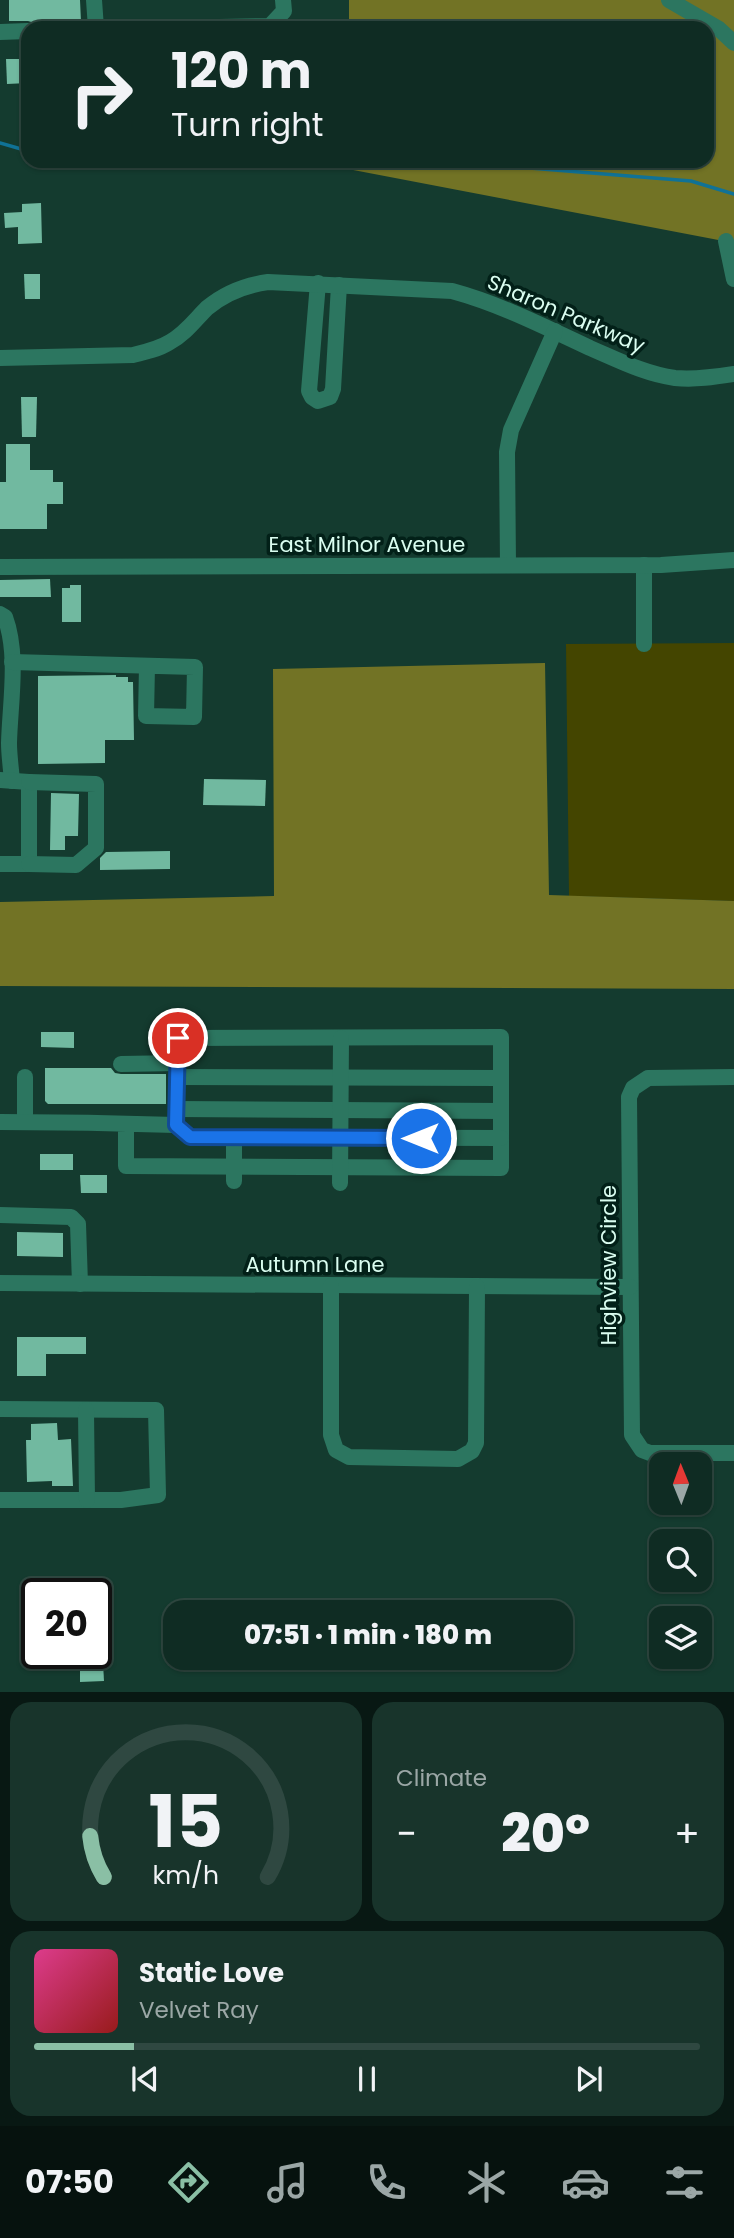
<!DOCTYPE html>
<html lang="en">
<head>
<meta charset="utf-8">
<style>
  body { margin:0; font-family:Poppins,sans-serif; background:#18342b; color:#f1f3f6; height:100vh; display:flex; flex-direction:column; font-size:26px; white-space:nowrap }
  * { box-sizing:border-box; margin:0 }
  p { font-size:23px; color:#9ba7a6 }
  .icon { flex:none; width:38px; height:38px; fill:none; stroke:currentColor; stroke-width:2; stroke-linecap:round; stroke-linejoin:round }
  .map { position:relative; height:1692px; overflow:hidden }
  .drawer { display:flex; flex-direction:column; gap:10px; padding:10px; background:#081813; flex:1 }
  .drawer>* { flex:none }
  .banner { position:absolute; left:21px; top:21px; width:693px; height:147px; border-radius:21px; box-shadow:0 2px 5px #0004,0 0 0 2px #2f4841; background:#0f2c23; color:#f1f3f6; overflow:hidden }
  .needle { width:46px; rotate:359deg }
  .tools { position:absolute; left:649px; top:1452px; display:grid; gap:14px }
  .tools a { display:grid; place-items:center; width:63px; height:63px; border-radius:14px; background:#0f2c23; box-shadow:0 2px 5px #0004,0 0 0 2px #2f4841; font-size:35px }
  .speed { position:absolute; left:21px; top:1578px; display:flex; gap:14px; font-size:35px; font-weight:700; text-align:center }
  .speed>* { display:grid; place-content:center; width:91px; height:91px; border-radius:50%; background:#0f2c23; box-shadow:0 2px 5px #0004,0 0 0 2px #2f4841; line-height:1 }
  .speed .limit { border:4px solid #111; border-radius:10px; background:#fff; color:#111 }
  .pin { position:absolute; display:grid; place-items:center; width:60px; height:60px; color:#fff; margin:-30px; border:4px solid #fff; border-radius:50%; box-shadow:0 2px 7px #0007 }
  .me { position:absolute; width:77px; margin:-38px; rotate:270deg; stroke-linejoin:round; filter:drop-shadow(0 0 5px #0008) }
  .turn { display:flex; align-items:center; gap:24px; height:147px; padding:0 35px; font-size:32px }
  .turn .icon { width:91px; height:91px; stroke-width:2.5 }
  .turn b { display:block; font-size:49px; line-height:60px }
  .big { font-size:52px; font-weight:800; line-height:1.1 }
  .drawer .card { flex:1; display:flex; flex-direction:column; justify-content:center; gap:10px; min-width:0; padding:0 24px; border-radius:21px; background:#18342b }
  .drawer .dial { align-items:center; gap:0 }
  .dial svg { height:182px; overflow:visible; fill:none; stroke:#2f4841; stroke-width:7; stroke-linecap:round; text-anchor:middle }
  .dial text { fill:#f1f3f6; stroke:none }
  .song { display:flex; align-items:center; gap:21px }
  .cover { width:84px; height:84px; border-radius:10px; background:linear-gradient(135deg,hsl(330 70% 55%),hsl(0 70% 35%)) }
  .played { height:7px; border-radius:4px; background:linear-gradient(90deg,#8abfa5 15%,#2f4841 15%) }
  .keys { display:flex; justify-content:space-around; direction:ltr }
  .heat { display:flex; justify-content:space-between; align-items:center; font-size:38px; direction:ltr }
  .drawer .tiles { flex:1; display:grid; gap:10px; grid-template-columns:1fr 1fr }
  .card:last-child { grid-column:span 2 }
  .trip { position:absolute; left:163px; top:1600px; width:410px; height:70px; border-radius:21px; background:#0f2c23; box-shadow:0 2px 5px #0004,0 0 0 2px #2f4841; font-weight:800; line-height:70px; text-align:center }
  .dock { display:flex; height:112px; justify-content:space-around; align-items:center; background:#06120e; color:#9ba7a6 }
  .dock .icon { width:49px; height:49px }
  .dock .active { color:#8abfa5 }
  .dock b { font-size:32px; color:#f1f3f6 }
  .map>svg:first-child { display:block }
</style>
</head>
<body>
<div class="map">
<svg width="734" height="1692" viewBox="0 0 734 1692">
  <rect width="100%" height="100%" fill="#143b2f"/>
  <!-- green -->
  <polygon fill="#444500" points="734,643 734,901 569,896 566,644"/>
  <!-- forest -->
  <g fill="#727325">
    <polygon points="349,0 734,0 734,243 348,169 348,161 707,161 707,28 349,28"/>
    <polygon points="545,663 549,895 734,901 734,989 0,986 0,902 274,896 273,669"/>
  </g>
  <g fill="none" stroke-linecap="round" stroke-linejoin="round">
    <!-- stream -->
    <g stroke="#107296" stroke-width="3.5">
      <polyline points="0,143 28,151"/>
      <polyline points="441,161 691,181 734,194"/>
    </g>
  </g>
  <!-- building -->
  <g fill="#71b9a0">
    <polygon points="9,0 80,0 81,22 35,23 28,21 9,21"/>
    <polygon points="6,59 28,59 28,83 7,84"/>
    <polygon points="41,203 42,243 18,244 18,227 5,228 4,213 22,212 22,204"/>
    <polygon points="24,274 40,274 40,299 25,299"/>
    <polygon points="21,397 37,397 36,437 22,437"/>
    <polygon points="6,444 30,444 30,470 53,470 53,482 63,482 63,504 47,504 47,529 0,529 0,482 6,482"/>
    <polygon points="50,579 51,597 0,597 0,580"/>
    <polygon points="70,585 81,585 81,622 62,622 62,588 70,588"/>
    <polygon points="116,675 116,677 128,677 128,682 133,682 134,740 105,740 105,763 38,764 38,676"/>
    <polygon points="204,779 266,780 265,806 203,805"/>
    <polygon points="51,793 79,794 78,836 65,836 65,850 50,850"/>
    <polygon points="170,851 170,869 100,870 100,858 106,852"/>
    <polygon points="41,1032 74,1032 74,1048 41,1047"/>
    <polygon points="45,1068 111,1068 115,1073 121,1074 166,1074 166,1104 48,1104 45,1101"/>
    <rect x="40" y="1154" width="33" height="16"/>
    <polygon points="80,1175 107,1175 107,1193 81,1193"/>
    <polygon points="17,1232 63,1233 63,1257 17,1256"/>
    <polygon points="17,1337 86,1337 86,1354 46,1354 46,1376 17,1376"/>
    <polygon points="57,1423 58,1440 71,1439 73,1486 52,1486 52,1481 27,1482 26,1440 31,1440 31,1424"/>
    <polygon points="103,1663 104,1681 80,1682 80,1664"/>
  </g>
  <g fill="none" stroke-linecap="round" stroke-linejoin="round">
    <!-- minor -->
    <g stroke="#2c7660" stroke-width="16">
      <polyline points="94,0 96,28"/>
      <polyline points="669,0 719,29 734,43"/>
      <polyline points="170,28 270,26 284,11 283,0"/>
      <polyline points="0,32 28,31"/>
      <polyline points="726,241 734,279"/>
      <polyline points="318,283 309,391 312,397 318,401 330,397 333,389 339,285"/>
      <path d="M0 358 133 355C146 352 159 349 170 342 185 334 195 320 207 308 225 293 246 285 268 282L452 291C500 304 545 327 590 348 618 360 645 374 675 378 695 380 715 377 734 374"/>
      <polyline points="508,565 507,452 511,430 555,331"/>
      <polyline points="644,565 644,644"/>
      <polyline points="0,567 661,565 734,560"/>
      <path d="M0 614 5 617C19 655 10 703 9 743 9 755 11 768 12 781"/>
      <polyline points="12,662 195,667 194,717 146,716 147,666"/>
      <polyline points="0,780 29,782 29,864 0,864"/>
      <polyline points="29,864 76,865 96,848 96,784 29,782"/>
      <polyline points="121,1064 178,1063"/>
      <polyline points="25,1077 25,1122"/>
      <polyline points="177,1077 501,1078"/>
      <polyline points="734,1077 648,1078 633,1088 629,1097 632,1435 642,1450 650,1453 734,1453"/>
      <polyline points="176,1109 501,1111"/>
      <path d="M0 1122C59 1122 117 1123 176 1125L178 1038 501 1037V1168L126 1166V1124"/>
      <polyline points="176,1125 190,1137 501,1138"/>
      <polyline points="234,1137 234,1181"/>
      <polyline points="340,1183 341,1038"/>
      <polyline points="0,1215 71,1217 78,1224 80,1284"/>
      <polyline points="0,1283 630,1287"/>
      <polyline points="331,1286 331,1435 336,1450 349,1457 458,1459 472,1451 476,1443 477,1287"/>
      <polyline points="0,1409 156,1410 158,1495 121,1500 0,1500"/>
      <polyline points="86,1410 87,1500"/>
    </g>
  </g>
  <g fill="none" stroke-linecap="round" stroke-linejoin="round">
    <defs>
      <polyline id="route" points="178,1038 176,1125 190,1137 421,1138"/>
    </defs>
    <!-- route casing -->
    <use href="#route" stroke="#114b97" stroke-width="18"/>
    <!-- route -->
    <use href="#route" stroke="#1a73e8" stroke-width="12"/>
  </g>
  <g text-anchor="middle" stroke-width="7" stroke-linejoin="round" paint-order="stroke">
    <!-- street labels -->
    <g font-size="21" fill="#dafdf0" stroke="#022018">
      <text transform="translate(566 314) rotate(23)" y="7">Sharon Parkway</text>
      <text x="367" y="552">East Milnor Avenue</text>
      <text x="315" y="1272">Autumn Lane</text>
      <text transform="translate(609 1265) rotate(-90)" y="7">Highview Circle</text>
    </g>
  </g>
</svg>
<div class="tools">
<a><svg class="needle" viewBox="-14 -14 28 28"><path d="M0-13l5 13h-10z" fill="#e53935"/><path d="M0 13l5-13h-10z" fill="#9ba7a6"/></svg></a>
<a><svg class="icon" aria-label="search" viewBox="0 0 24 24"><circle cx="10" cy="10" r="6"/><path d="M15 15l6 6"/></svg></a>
<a><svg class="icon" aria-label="layers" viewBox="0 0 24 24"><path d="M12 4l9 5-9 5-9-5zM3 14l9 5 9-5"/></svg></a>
</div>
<div class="speed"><div class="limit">20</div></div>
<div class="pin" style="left:178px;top:1038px;background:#d93025"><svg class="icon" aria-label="arrive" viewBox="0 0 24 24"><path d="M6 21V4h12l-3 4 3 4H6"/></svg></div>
<svg class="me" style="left:421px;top:1138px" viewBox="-20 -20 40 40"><circle r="17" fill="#1a73e8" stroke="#fff" stroke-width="3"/><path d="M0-11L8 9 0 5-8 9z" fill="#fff"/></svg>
<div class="trip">07:51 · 1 min · 180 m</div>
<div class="banner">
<div class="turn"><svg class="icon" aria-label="right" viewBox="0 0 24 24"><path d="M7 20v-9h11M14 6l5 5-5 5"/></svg><div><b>120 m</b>Turn right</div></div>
</div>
</div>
<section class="drawer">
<div class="tiles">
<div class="card dial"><svg viewBox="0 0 100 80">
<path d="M14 69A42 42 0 1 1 86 69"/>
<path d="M14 69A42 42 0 0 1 8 51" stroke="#8abfa5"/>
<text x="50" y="56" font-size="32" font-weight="700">15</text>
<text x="50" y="72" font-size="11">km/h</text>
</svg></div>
<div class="card"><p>Climate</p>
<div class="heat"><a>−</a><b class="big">20°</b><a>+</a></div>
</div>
<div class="card">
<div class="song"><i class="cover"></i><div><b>Static Love</b><p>Velvet Ray</p></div></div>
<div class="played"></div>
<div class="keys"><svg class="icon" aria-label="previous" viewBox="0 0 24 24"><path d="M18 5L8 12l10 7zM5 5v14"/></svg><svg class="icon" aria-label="pause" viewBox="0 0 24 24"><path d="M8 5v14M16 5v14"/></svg><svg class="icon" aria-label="next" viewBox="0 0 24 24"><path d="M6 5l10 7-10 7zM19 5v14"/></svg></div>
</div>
</div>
</section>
<nav class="dock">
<b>07:50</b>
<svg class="icon active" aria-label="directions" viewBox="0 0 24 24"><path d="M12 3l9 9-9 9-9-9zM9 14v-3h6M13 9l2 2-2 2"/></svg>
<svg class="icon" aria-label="music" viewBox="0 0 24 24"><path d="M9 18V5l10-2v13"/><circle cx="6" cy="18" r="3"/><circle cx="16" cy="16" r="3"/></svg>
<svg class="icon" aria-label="phone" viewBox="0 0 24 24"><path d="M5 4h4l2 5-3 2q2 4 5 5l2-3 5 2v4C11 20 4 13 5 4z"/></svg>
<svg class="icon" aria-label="climate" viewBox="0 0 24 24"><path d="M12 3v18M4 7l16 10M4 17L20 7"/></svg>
<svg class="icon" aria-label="car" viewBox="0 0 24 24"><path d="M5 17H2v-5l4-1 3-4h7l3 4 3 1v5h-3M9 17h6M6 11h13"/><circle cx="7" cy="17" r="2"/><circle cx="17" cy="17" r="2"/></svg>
<svg class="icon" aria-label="filters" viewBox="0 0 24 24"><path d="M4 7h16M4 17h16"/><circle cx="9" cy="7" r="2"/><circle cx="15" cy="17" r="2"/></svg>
</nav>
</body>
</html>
